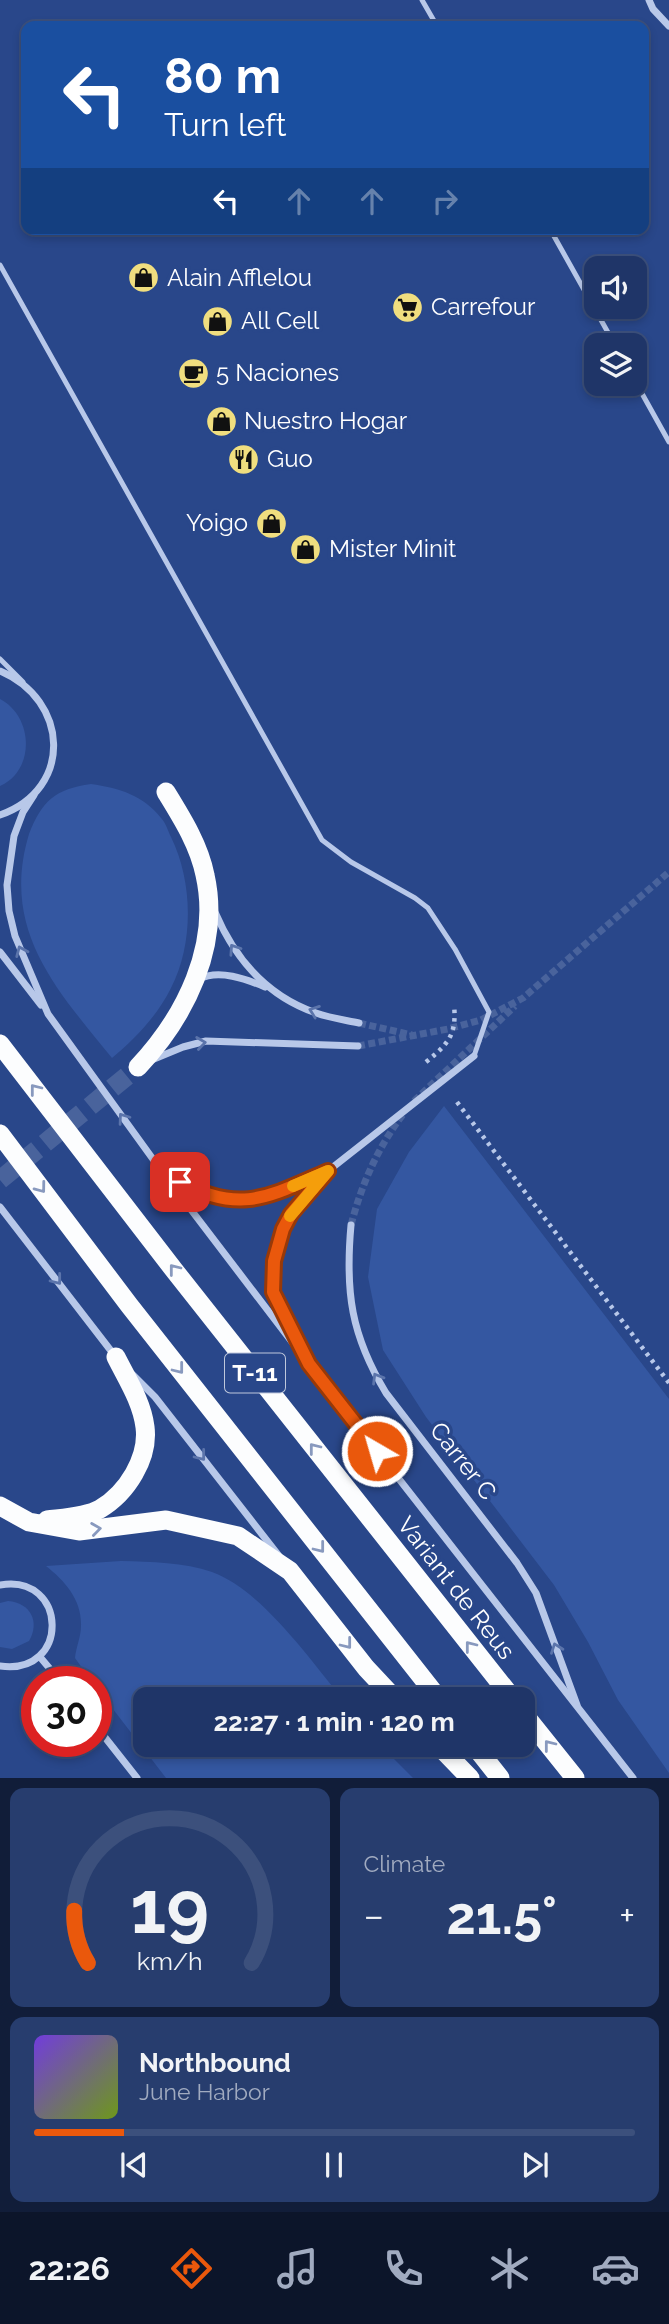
<!DOCTYPE html>
<html lang="en">
<head>
<meta charset="utf-8">
<style>
  body { margin:0; font-family:Raleway,sans-serif; background:#273d6e; color:#f1f3f6; height:100vh; display:flex; flex-direction:column; font-size:26px; white-space:nowrap }
  * { box-sizing:border-box; margin:0 }
  p { font-size:23px; color:#a1abc0 }
  .icon { flex:none; width:38px; height:38px; fill:none; stroke:currentColor; stroke-width:2; stroke-linecap:round; stroke-linejoin:round }
  .map { position:relative; height:1778px; overflow:hidden }
  .side { display:flex; flex-direction:column; gap:10px; padding:10px; background:#111d39; flex:1 }
  .side>* { flex:none }
  .top-card { position:absolute; left:21px; top:21px; width:628px; height:214px; border-radius:14px; box-shadow:0 4px 10px #0003,0 0 0 2px #3c507c; background:#1a4fa0; color:#fff; overflow:hidden }
  .tools { position:absolute; left:584px; top:256px; display:grid; gap:14px }
  .tools a { display:grid; place-items:center; width:63px; height:63px; border-radius:14px; background:#1f3568; box-shadow:0 4px 10px #0003,0 0 0 2px #3c507c; font-size:35px }
  .speed { position:absolute; left:21px; top:1666px; display:flex; gap:14px; font-size:35px; font-weight:700; text-align:center }
  .speed>* { display:grid; place-content:center; width:91px; height:91px; border-radius:50%; background:#1f3568; box-shadow:0 4px 10px #0003,0 0 0 2px #3c507c; line-height:1 }
  .speed .limit { border:10px solid #d22; background:#fff; color:#111 }
  .pin { position:absolute; display:grid; place-items:center; width:60px; height:60px; color:#fff; margin:-30px; border-radius:14px; box-shadow:0 4px 10px #0006 }
  .me { position:absolute; width:77px; margin:-38px; rotate:322deg; stroke-linejoin:round; filter:drop-shadow(0 0 5px #0008) }
  .turn { display:flex; align-items:center; gap:24px; height:147px; padding:0 28px; font-size:32px }
  .turn .icon { width:91px; height:91px; stroke-width:2.5 }
  .turn b { display:block; font-size:49px; line-height:60px }
  .lanes { display:flex; align-items:center; height:66px; padding:0 28px; background:#0003; justify-content:center; gap:35px; direction:ltr }
  .lanes .off { opacity:.35 }
  .big { font-size:52px; font-weight:700; line-height:1.1 }
  .side .tile { flex:1; display:flex; flex-direction:column; justify-content:center; gap:10px; min-width:0; padding:0 24px; border-radius:14px; background:#273d6e }
  .side .dial { align-items:center; gap:0 }
  .dial svg { height:182px; overflow:visible; fill:none; stroke:#3c507c; stroke-width:7; stroke-linecap:round; text-anchor:middle }
  .dial text { fill:#f1f3f6; stroke:none }
  .song { display:flex; align-items:center; gap:21px }
  .cover { width:84px; height:84px; border-radius:10px; background:linear-gradient(135deg,hsl(260 70% 55%),hsl(80 70% 35%)) }
  .played { height:7px; border-radius:4px; background:linear-gradient(90deg,#ea580c 15%,#3c507c 15%) }
  .keys { display:flex; justify-content:space-around; direction:ltr }
  .heat { display:flex; justify-content:space-between; align-items:center; font-size:38px; direction:ltr }
  .side .tiles { flex:1; display:grid; gap:10px; grid-template-columns:1fr 1fr }
  .tile:last-child { grid-column:span 2 }
  .trip { position:absolute; left:133px; top:1687px; width:402px; height:70px; border-radius:14px; background:#1f3568; box-shadow:0 4px 10px #0003,0 0 0 2px #3c507c; font-weight:700; line-height:70px; text-align:center }
  .menu { display:flex; height:112px; justify-content:space-around; align-items:center; background:#0c152a; color:#a1abc0 }
  .menu .icon { width:49px; height:49px }
  .menu .selected { color:#ea580c }
  .menu b { font-size:32px; color:#f1f3f6 }
  .map>svg:first-child { display:block }
</style>
</head>
<body>
<div class="map">
<svg width="669" height="1778" viewBox="0 0 669 1778">
  <rect width="100%" height="100%" fill="#29478a"/>
  <!-- green -->
  <g fill="#3457a1">
    <path d="M0 699C33 716 36 770 0 786Z"/>
    <path d="M91 784C119 788 143 795 161 818 166 823 168 831 171 837 193 882 194 943 171 988 157 1016 135 1039 112 1058 57 990 0 930 29 834 42 801 55 789 91 784Z"/>
    <polygon points="444,1106 669,1399 669,1773 618,1700 588,1642 554,1585 426,1417 383,1350 368,1277 377,1209 409,1152"/>
    <path d="M121 1561C151 1562 184 1562 212 1572 262 1590 309 1659 343 1699H145V1745H380L413 1778H166L96 1687V1682H92L75 1658C76 1647 81 1637 81 1626 82 1600 65 1581 46 1566Z"/>
    <path d="M8 1601C31 1603 40 1622 29 1641L12 1649 0 1647V1603Z"/>
  </g>
  <g fill="none" stroke-linecap="round" stroke-linejoin="round">
    <!-- minor-tunnel -->
    <g stroke="#49639c" stroke-width="7" stroke-dasharray="7 3.5" stroke-linecap="butt">
      <polyline points="359,1023 412,1035"/>
      <polyline points="358,1046 448,1029 481,1020 523,998 669,872"/>
      <polyline points="414,1101 515,1006"/>
      <path d="M351 1225C362 1183 378 1147 404 1113"/>
    </g>
    <!-- trunk-tunnel -->
    <polyline stroke="#49639c" stroke-width="19" stroke-dasharray="19 10" stroke-linecap="butt" points="0,1180 138,1067"/>
    <!-- path -->
    <g stroke="#b8c8e9" stroke-width="4.5" stroke-dasharray="3.5 5" stroke-linecap="butt">
      <path d="M426 1062C448 1044 457 1035 454 1005"/>
      <polyline points="457,1102 669,1383"/>
    </g>
    <!-- service -->
    <g stroke="#b8c8e9" stroke-width="5">
      <polyline points="422,0 437,26"/>
      <polyline points="550,229 615,345"/>
      <polyline points="0,265 322,840 351,862 415,898 428,908 455,949 489,1012 474,1056"/>
      <polyline points="635,381 669,442"/>
      <polyline points="0,659 23,682"/>
    </g>
    <!-- minor -->
    <g stroke="#b8c8e9" stroke-width="7">
      <polyline points="649,0 653,9 669,26"/>
      <path d="M0 671C69 700 74 789 0 815"/>
      <polyline points="34,795 23,812 14,836 7,885 9,911 15,936 48,1014 163,1173 298,1350"/>
      <path d="M215 912C235 959 267 996 316 1013 330 1018 345 1020 359 1023"/>
      <polyline points="0,952 41,1005"/>
      <path d="M199 979C219 969 246 979 265 987"/>
      <polyline points="474,1056 328,1171 291,1214 283,1229 274,1261 273,1292 309,1364 633,1778"/>
      <polyline points="154,1059 183,1047 206,1041 358,1046"/>
      <path d="M165 1174C238 1214 252 1204 325 1173"/>
      <polyline points="0,1207 115,1356"/>
      <path d="M351 1225C345 1292 351 1335 386 1393L517 1563 536 1593 577 1705"/>
      <polyline points="133,1375 155,1397 279,1556"/>
      <path d="M0 1585C68 1573 71 1676 0 1666"/>
      <polyline points="40,1657 61,1682"/>
      <polyline points="96,1726 137,1778"/>
    </g>
    <!-- trunk -->
    <g stroke="#fcfdfe" stroke-width="19">
      <polyline points="0,1044 174,1270 513,1699"/>
      <path d="M138 1067C185 1017 221 946 205 875 199 845 182 818 166 792"/>
      <polyline points="0,1134 129,1305 439,1699"/>
      <polyline points="0,1506 29,1522 79,1531 166,1520 238,1536 290,1571 366,1668 395,1699"/>
      <path d="M47 1520C63 1518 86 1517 100 1509 127 1493 149 1458 145 1427 142 1402 127 1379 116 1357"/>
      <polyline points="523,1713 575,1778"/>
      <polyline points="438,1745 470,1778"/>
      <polyline points="474,1745 500,1778"/>
    </g>
  </g>
  <!-- one-way arrows -->
  <defs><path id="oneway-chevron" d="M-2-3.5L2.5 0L-2 3.5" fill="none" stroke-width="1.6" stroke-linecap="round" stroke-linejoin="round" transform="scale(1.75)"/></defs>
  <g stroke="#5b74ab">
    <use href="#oneway-chevron" transform="translate(234 949) rotate(-124)"/>
    <use href="#oneway-chevron" transform="translate(21 951) rotate(-113)"/>
    <use href="#oneway-chevron" transform="translate(314 1011) rotate(-160)"/>
    <use href="#oneway-chevron" transform="translate(201 1043) rotate(-8)"/>
    <use href="#oneway-chevron" transform="translate(123 1118) rotate(-126)"/>
    <use href="#oneway-chevron" transform="translate(57 1280) rotate(52)"/>
    <use href="#oneway-chevron" transform="translate(377 1378) rotate(-121)"/>
    <use href="#oneway-chevron" transform="translate(201 1456) rotate(52)"/>
    <use href="#oneway-chevron" transform="translate(556 1648) rotate(-110)"/>
  </g>
  <g stroke="#8899be">
    <use href="#oneway-chevron" transform="translate(35 1089) rotate(-128)"/>
    <use href="#oneway-chevron" transform="translate(41 1188) rotate(53)"/>
    <use href="#oneway-chevron" transform="translate(174 1269) rotate(-128)"/>
    <use href="#oneway-chevron" transform="translate(179 1369) rotate(52)"/>
    <use href="#oneway-chevron" transform="translate(314 1448) rotate(-128)"/>
    <use href="#oneway-chevron" transform="translate(96 1529) rotate(-8)"/>
    <use href="#oneway-chevron" transform="translate(320 1548) rotate(52)"/>
    <use href="#oneway-chevron" transform="translate(347 1644) rotate(52)"/>
    <use href="#oneway-chevron" transform="translate(470 1646) rotate(-128)"/>
    <use href="#oneway-chevron" transform="translate(549 1745) rotate(-128)"/>
  </g>
  <g fill="none" stroke-linecap="round" stroke-linejoin="round">
    <defs>
      <path id="route" d="M180 1182C241 1215 270 1196 328 1171L291 1214 283 1229 274 1261 273 1292 309 1364 377 1451"/>
    </defs>
    <!-- route casing -->
    <use href="#route" stroke="#983908" stroke-width="18"/>
    <!-- route -->
    <use href="#route" stroke="#ea580c" stroke-width="12"/>
    <!-- slow -->
    <polyline stroke="#f59e0b" stroke-width="12" points="290,1216 328,1171 293,1186"/>
  </g>
  <!-- icons -->
  <defs>
    <symbol id="shop-disc" viewBox="-11 -11 22 22"><circle r="9.5" fill="#f0de7f" stroke="#29478a"/><path d="M-5-2.5h2.3a2.7 3.5 0 0 1 5.4 0H5L5.5 6h-11ZM-1.5-2.5h3a1.5 2.3 0 0 0-3 0Z" fill="#111"/></symbol>
    <symbol id="supermarket-disc" viewBox="-11 -11 22 22"><circle r="9.5" fill="#f0de7f" stroke="#29478a"/><path d="M-6-5.5h2.5l.6 2H6L4.5 2H-2.5L-4.4-4H-6ZM-1.5 3.2a1.3 1.3 0 1 0 .1 0ZM3 3.2a1.3 1.3 0 1 0 .1 0Z" fill="#111"/></symbol>
    <symbol id="cafe-disc" viewBox="-11 -11 22 22"><circle r="9.5" fill="#f0de7f" stroke="#29478a"/><path d="M-5.5-4.5H6V0H3Q3 3.5 0 3.5H-2.5Q-5.5 3.5-5.5 0ZM3-3.2v2h1.7v-2ZM-6 4.5H4V6H-6Z" fill="#111"/></symbol>
    <symbol id="restaurant-disc" viewBox="-11 -11 22 22"><circle r="9.5" fill="#f0de7f" stroke="#29478a"/><path d="M-5-6h1v4h1v-4h1v4h1v-4h1v5L-1.5 .5V6h-2V.5L-5-1ZM5-6V6H3V1.5H1.5Q1.5-4 5-6Z" fill="#111"/></symbol>
  </defs>
  <g fill-rule="evenodd">
    <use href="#shop-disc" x="126" y="260" width="35" height="35"/>
    <use href="#supermarket-disc" x="390" y="290" width="35" height="35"/>
    <use href="#shop-disc" x="200" y="304" width="35" height="35"/>
    <use href="#cafe-disc" x="176" y="356" width="35" height="35"/>
    <use href="#shop-disc" x="204" y="404" width="35" height="35"/>
    <use href="#restaurant-disc" x="226" y="442" width="35" height="35"/>
    <use href="#shop-disc" x="254" y="506" width="35" height="35"/>
    <use href="#shop-disc" x="288" y="532" width="35" height="35"/>
  </g>
  <g text-anchor="middle" stroke-width="7" stroke-linejoin="round" paint-order="stroke">
    <!-- shield labels -->
    <rect fill="#29478a" stroke="#bfc8dc" stroke-width="2" x="225" y="1353.5" width="60" height="39" rx="5"/>
    <g font-size="23" font-weight="bold" fill="#fff">
      <text x="255" y="1381">T-11</text>
    </g>
    <!-- poi labels -->
    <g font-size="24" fill="#fff" stroke="#29478a" text-anchor="start">
      <text x="167" y="286">Alain Afflelou</text>
      <text x="431" y="315">Carrefour</text>
      <text x="241" y="329">All Cell</text>
      <text x="216" y="381">5 Naciones</text>
      <text x="244" y="429">Nuestro Hogar</text>
      <text x="267" y="467">Guo</text>
      <text x="248" y="531" text-anchor="end">Yoigo</text>
      <text x="329" y="557">Mister Minit</text>
    </g>
    <!-- street labels -->
    <g font-size="24" fill="#fff" stroke="#29478a">
      <text transform="translate(463 1461) rotate(52)" y="8">Carrer C</text>
      <text transform="translate(456 1588) rotate(52)" y="8">Variant de Reus</text>
    </g>
  </g>
</svg>
<div class="tools">
<a><svg class="icon" aria-label="sound" viewBox="0 0 24 24"><path d="M4 9h4l5-4v14l-5-4H4zM17 9q2 3 0 6"/></svg></a>
<a><svg class="icon" aria-label="layers" viewBox="0 0 24 24"><path d="M12 4l9 5-9 5-9-5zM3 14l9 5 9-5"/></svg></a>
</div>
<div class="speed"><div class="limit">30</div></div>
<div class="pin" style="left:180px;top:1182px;background:#d93025"><svg class="icon" aria-label="arrive" viewBox="0 0 24 24"><path d="M6 21V4h12l-3 4 3 4H6"/></svg></div>
<svg class="me" style="left:377px;top:1451px" viewBox="-20 -20 40 40"><circle r="17" fill="#ea580c" stroke="#fff" stroke-width="3"/><path d="M0-11L8 9 0 5-8 9z" fill="#fff"/></svg>
<div class="trip">22:27 · 1 min · 120 m</div>
<div class="top-card">
<div class="turn"><svg class="icon" aria-label="left" viewBox="0 0 24 24"><path d="M17 20v-9H6M10 6l-5 5 5 5"/></svg><div><b>80 m</b>Turn left</div></div>
<div class="lanes"><svg class="icon" aria-label="left" viewBox="0 0 24 24"><path d="M17 20v-9H6M10 6l-5 5 5 5"/></svg><svg class="icon off" aria-label="ahead" viewBox="0 0 24 24"><path d="M12 20V5M6 11l6-6 6 6"/></svg><svg class="icon off" aria-label="ahead" viewBox="0 0 24 24"><path d="M12 20V5M6 11l6-6 6 6"/></svg><svg class="icon off" aria-label="right" viewBox="0 0 24 24"><path d="M7 20v-9h11M14 6l5 5-5 5"/></svg></div>
</div>
</div>
<section class="side">
<div class="tiles">
<div class="tile dial"><svg viewBox="0 0 100 80">
<path d="M14 69A42 42 0 1 1 86 69"/>
<path d="M14 69A42 42 0 0 1 8 46" stroke="#ea580c"/>
<text x="50" y="56" font-size="32" font-weight="700">19</text>
<text x="50" y="72" font-size="11">km/h</text>
</svg></div>
<div class="tile"><p>Climate</p>
<div class="heat"><a>−</a><b class="big">21.5°</b><a>+</a></div>
</div>
<div class="tile">
<div class="song"><i class="cover"></i><div><b>Northbound</b><p>June Harbor</p></div></div>
<div class="played"></div>
<div class="keys"><svg class="icon" aria-label="previous" viewBox="0 0 24 24"><path d="M18 5L8 12l10 7zM5 5v14"/></svg><svg class="icon" aria-label="pause" viewBox="0 0 24 24"><path d="M8 5v14M16 5v14"/></svg><svg class="icon" aria-label="next" viewBox="0 0 24 24"><path d="M6 5l10 7-10 7zM19 5v14"/></svg></div>
</div>
</div>
</section>
<nav class="menu">
<b>22:26</b>
<svg class="icon selected" aria-label="directions" viewBox="0 0 24 24"><path d="M12 3l9 9-9 9-9-9zM9 14v-3h6M13 9l2 2-2 2"/></svg>
<svg class="icon" aria-label="music" viewBox="0 0 24 24"><path d="M9 18V5l10-2v13"/><circle cx="6" cy="18" r="3"/><circle cx="16" cy="16" r="3"/></svg>
<svg class="icon" aria-label="phone" viewBox="0 0 24 24"><path d="M5 4h4l2 5-3 2q2 4 5 5l2-3 5 2v4C11 20 4 13 5 4z"/></svg>
<svg class="icon" aria-label="climate" viewBox="0 0 24 24"><path d="M12 3v18M4 7l16 10M4 17L20 7"/></svg>
<svg class="icon" aria-label="car" viewBox="0 0 24 24"><path d="M5 17H2v-5l4-1 3-4h7l3 4 3 1v5h-3M9 17h6M6 11h13"/><circle cx="7" cy="17" r="2"/><circle cx="17" cy="17" r="2"/></svg>
</nav>
</body>
</html>
